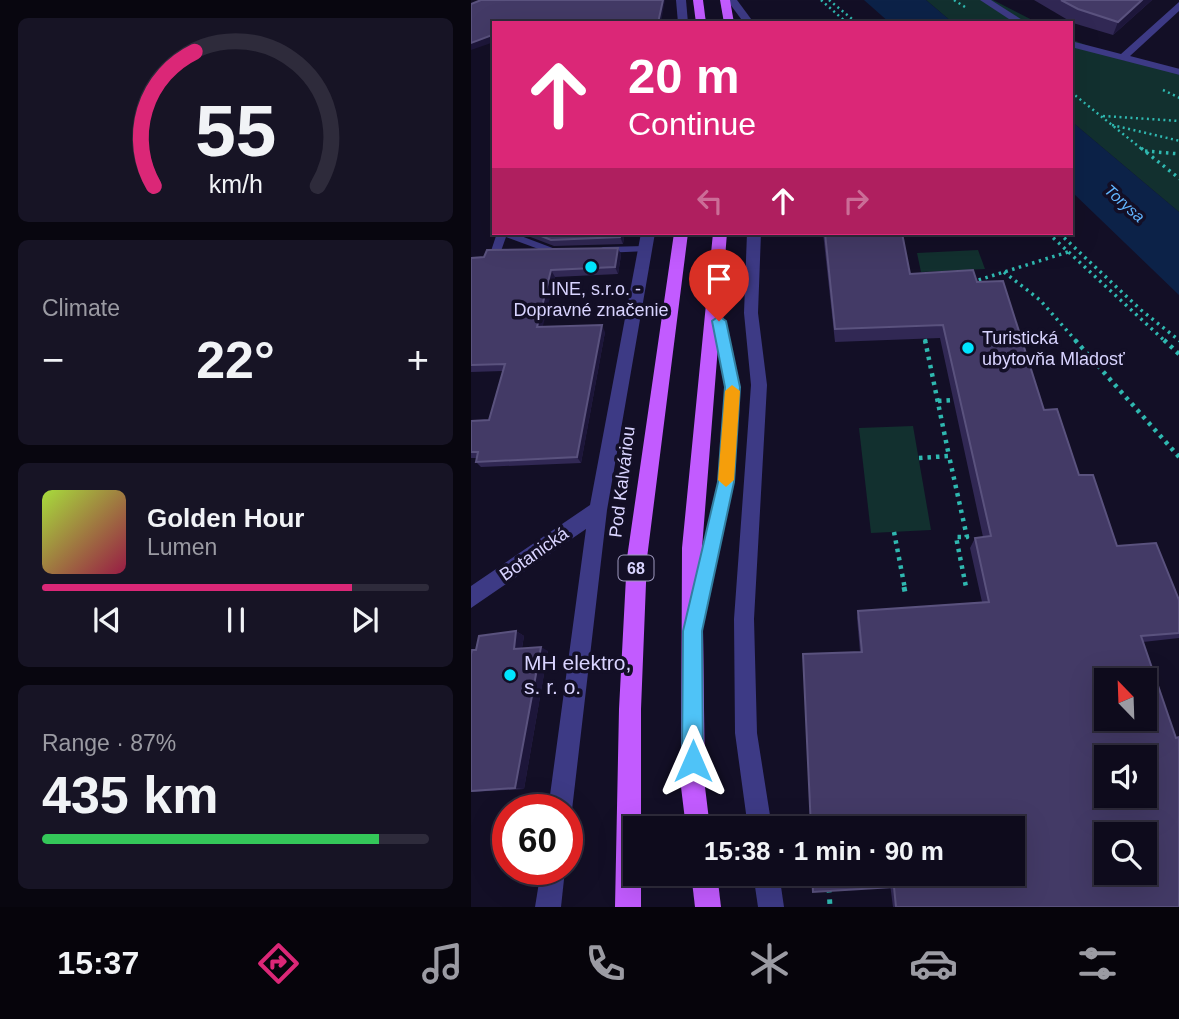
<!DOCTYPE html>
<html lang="en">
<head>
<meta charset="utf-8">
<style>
  body { margin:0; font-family:Helvetica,sans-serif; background:#171425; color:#f1f3f6; height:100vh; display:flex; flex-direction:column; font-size:26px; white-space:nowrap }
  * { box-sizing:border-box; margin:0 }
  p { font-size:23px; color:#9b9ba3 }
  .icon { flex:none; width:38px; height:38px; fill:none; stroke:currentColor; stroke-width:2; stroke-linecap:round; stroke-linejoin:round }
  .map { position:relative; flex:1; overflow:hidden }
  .panel { display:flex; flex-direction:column; gap:18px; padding:18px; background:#08060f; width:471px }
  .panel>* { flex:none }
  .hud { position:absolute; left:21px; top:21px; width:581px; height:214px; border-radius:0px; box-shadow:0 7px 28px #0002,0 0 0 2px #2e2b3b; background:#db2777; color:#fff; overflow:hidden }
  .needle { width:46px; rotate:337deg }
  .controls { position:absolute; left:623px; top:668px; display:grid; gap:14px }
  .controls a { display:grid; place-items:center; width:63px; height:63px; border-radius:0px; background:#0e0b1c; box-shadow:0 7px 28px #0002,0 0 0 2px #2e2b3b; font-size:35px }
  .speed { position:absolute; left:21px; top:794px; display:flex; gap:14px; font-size:35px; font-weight:700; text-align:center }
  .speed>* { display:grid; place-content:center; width:91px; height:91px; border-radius:50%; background:#0e0b1c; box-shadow:0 7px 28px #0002,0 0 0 2px #2e2b3b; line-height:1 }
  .speed .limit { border:10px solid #d22; background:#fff; color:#111 }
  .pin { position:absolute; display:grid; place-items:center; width:60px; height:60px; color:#fff; margin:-72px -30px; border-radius:50% 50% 50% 0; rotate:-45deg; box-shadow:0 0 7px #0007 }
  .pin .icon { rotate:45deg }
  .me { position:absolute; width:77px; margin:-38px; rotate:0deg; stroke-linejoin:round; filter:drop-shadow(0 0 5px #0008) }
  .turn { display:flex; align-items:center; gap:24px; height:147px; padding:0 21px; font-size:32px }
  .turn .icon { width:91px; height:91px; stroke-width:2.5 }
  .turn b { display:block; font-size:49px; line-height:60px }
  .lanes { display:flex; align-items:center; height:66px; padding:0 21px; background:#0003; justify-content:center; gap:35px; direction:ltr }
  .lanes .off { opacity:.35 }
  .big { font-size:52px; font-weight:700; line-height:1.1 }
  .panel .card { flex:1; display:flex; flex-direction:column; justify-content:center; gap:10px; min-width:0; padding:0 24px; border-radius:10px; background:#171425 }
  .panel .dial { align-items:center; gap:0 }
  .dial svg { height:182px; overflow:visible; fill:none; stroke:#2e2b3b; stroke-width:7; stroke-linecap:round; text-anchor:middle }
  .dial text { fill:#f1f3f6; stroke:none }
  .song { display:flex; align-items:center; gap:21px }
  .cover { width:84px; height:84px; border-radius:10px; background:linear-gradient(135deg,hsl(80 70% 55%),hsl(340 70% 35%)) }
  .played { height:7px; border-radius:4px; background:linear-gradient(90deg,#db2777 80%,#2e2b3b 80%) }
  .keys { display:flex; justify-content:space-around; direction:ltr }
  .heat { display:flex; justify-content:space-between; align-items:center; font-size:38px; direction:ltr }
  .charge { height:10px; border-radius:5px; background:linear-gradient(90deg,#34c759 87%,#2e2b3b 0) }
  .trip { position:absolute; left:152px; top:816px; width:402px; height:70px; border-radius:0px; background:#0e0b1c; box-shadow:0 7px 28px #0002,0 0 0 2px #2e2b3b; font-weight:700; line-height:70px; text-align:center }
  .tabs { display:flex; height:112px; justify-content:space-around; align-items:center; background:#06040b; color:#9b9ba3 }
  .tabs .icon { width:49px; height:49px }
  .tabs .current { color:#db2777 }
  .tabs b { font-size:32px; color:#f1f3f6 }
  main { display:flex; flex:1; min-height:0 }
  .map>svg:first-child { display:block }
</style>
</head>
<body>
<main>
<section class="panel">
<div class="card dial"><svg viewBox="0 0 100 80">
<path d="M14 69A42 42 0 1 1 86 69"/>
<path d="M14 69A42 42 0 0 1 32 10" stroke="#db2777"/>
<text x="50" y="56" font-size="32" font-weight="700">55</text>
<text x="50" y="72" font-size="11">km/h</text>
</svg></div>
<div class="card"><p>Climate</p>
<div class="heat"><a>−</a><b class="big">22°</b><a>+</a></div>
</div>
<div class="card">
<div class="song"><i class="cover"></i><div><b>Golden Hour</b><p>Lumen</p></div></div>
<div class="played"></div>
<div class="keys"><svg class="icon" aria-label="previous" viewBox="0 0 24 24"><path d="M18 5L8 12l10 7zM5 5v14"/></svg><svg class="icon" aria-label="pause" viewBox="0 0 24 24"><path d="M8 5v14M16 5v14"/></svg><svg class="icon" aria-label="next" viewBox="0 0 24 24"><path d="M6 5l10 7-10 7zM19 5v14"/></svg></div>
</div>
<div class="card"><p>Range · 87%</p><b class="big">435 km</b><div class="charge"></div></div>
</section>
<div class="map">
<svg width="709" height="907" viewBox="0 0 709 907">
  <rect width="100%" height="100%" fill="#130f26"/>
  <!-- green -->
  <g fill="#12302f">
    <polygon points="455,0 522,0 567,23 482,23"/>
    <polygon points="600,39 651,60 708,71 708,212 600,121"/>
    <polygon points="507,250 514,269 450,272 446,253"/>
    <polygon points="442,426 460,530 400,533 388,428"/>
  </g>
  <!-- water -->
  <g fill="#0c2248">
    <polygon points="393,0 455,0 482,23 419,23"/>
    <polygon points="600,121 708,212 708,295 600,191"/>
  </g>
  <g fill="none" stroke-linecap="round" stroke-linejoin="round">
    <!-- path-far3 -->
    <g stroke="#2fb8b0" stroke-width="2.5" stroke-dasharray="2 3.5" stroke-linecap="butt">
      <polyline points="350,0 376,23"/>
      <polyline points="358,0 386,23"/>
      <polyline points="483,0 494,7"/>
      <polyline points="692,90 709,98"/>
      <polyline points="600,92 672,150"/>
      <polyline points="632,116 709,121"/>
      <polyline points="641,125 709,141"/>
    </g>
    <!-- path-far2 -->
    <g stroke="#2fb8b0" stroke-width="3.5" stroke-dasharray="2.5 4.5" stroke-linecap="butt">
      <polyline points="670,148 709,179"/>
      <polyline points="674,151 709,154"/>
      <polyline points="577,233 695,342"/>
      <polyline points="588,233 670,310 709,341"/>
      <polyline points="533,272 569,300 606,342"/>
      <polyline points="501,282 597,252"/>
      <polyline points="454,339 455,342"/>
    </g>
    <!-- path-far1 -->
    <g stroke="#2fb8b0" stroke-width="4.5" stroke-dasharray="3.5 5" stroke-linecap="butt">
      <polyline points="454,340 478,456"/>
      <polyline points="604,340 709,458"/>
      <polyline points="693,340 709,355"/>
      <polyline points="467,401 483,400"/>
      <polyline points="448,458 478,456 496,537 485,537 495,587"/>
      <polyline points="423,532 434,589"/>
    </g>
    <!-- path -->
    <g stroke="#2fb8b0" stroke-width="5" stroke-dasharray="4.5 7" stroke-linecap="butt">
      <polyline points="433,587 435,597"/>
      <polyline points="358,888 359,907"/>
    </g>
    <!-- lane -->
    <g fill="#3d3a85" fill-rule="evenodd">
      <polygon points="26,233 42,233 87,250 89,252 87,254 81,254 35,237 30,251 37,252 37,256 21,256 19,254"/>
      <polygon points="174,246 179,249 177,251 132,253 127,250 132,247"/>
      <polygon points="246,307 251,311 268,387 261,482 235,600 233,605 228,607 223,605 221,600 249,482 256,387 241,311"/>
    </g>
    <!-- street -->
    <g fill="#3d3a85" fill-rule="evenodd">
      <polygon points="205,0 215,0 217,23 207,23"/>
      <polygon points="256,0 266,0 283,23 273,23"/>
      <polygon points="509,0 520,0 556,23 544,23"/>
      <polygon points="709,1 709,10 659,56 709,69 709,75 600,47 600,41 650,54"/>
      <polygon points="170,233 184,233 136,510 101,810 96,819 96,810 77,810 115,529 0,608 0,586 119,505"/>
      <polygon points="276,233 290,233 287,313 296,385 283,619 286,733 301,828 277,828 264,733 263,619 280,385 273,313"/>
      <polygon points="70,870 94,870 90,907 64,907"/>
      <polygon points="282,873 308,873 313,907 287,907"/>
    </g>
    <!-- primary -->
    <g fill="#c25bff" fill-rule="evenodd">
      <polygon points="222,0 232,0 235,23 225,23"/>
      <polygon points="249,0 259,0 263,23 253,23"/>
      <polygon points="203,233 217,233 176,558 170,709 170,828 164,828 164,873 170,873 170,907 144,907 148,709 156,558"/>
      <polygon points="242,233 256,233 231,548 234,787 239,828 215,828 210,787 211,548"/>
      <polygon points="220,873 246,873 250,907 224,907"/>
    </g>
  </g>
  <!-- wall -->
  <g fill="#312854">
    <polygon points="563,0 681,0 642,35 602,23"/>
    <polygon points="49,233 158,233 157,237 153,237 152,244 83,246"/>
    <polygon points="352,233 431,233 439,274 506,282 646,546 708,600 708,638 672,642 708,907 422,907 389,652 386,618 387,611 511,602 499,548 504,538 512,537 469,338 364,342"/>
    <polygon points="147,248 150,255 147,274 84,277 71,327 134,332 110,463 10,467 5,462 6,458 0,458 0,421 18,420 32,371 0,372 0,258"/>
    <polygon points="45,631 53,636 51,648 77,651 53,789 0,792 0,654 5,650"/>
  </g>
  <!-- shaded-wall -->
  <g fill="#1d163a">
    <polygon points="192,0 194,0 190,23 187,23"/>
    <polygon points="671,0 681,0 642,35 647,22"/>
    <polygon points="21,35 23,42 0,50 0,43"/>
    <polygon points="150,233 151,233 153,237 152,244 149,237"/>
    <polygon points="147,248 150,255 147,274 144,267"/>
    <polygon points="80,270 84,277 70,334 66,327"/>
    <polygon points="131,325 134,332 110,463 106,457"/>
    <polygon points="45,631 53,636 50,653 43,649"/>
    <polygon points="70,647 77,651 53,789 44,788"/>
  </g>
  <!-- building -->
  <g fill="#433a66" stroke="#5a527e" stroke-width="2" fill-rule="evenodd">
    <polygon points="10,0 192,0 187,23 23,23 23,36 21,35 0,43 0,4"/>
    <polygon points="590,0 671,0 647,22 607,9"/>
    <polygon points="63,233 150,233 149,237 80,240"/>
    <path d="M354 233H431L439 274 502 270 506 282 532 281 573 410 586 409 608 475H622L646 546 685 543 708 600V633L670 636 705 738 708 737V907H425L423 887 342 892 341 873H542V828H340L332 654 391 652 387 611 518 602 504 538 520 536 472 325 364 329ZM635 681H674V719H635ZM635 758H674V796H635ZM635 835H674V873H635Z"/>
    <polygon points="147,248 144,267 80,270 66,327 131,325 106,457 5,462 7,452 0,452 0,421 18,420 34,364 0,365 0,258 13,257 16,250"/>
    <polygon points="45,631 43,649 70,647 44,788 0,791 0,654 1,650 5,650 8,636"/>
  </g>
  <!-- route -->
  <polygon fill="#4fc3f7" stroke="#337fa1" stroke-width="2" points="248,316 255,321 269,387 263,482 231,631 232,761 229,769 222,772 214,769 211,761 212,631 247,482 254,387 241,321"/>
  <!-- slow -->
  <polygon fill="#f59e0b" points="261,385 269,391 263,480 255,487 247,480 254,391"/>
  <!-- markers -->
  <g fill="#00e5ff" stroke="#130f26" stroke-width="2.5">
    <circle cx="120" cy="267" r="7"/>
    <circle cx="497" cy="348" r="7"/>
    <circle cx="39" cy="675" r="7"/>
  </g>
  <g text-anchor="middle" stroke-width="7" stroke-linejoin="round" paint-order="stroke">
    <!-- far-water labels -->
    <g font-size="16" font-style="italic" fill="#62b6ff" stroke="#130f26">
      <text transform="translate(654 203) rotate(42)" y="6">Torysa</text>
    </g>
    <!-- shield labels -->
    <rect fill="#130f26" stroke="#9e99be" stroke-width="2" x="147.5" y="555.5" width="35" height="25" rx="5"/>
    <g font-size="16" font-weight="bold" fill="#d9d4ff">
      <text x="165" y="574">68</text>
    </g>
    <!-- poi labels -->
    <g font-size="18" fill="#d9d4ff" stroke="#130f26">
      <text x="120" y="295">LINE, s.r.o. -<tspan x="120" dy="21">Dopravné značenie</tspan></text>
      <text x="511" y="344" text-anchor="start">Turistická<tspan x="511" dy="21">ubytovňa Mladosť</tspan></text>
    </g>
    <!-- street labels -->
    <g font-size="18" fill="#d9d4ff" stroke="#130f26">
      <text transform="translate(151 482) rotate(-83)" y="6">Pod Kalváriou</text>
      <text transform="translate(63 554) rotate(-35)" y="6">Botanická</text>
    </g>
    <!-- near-poi labels -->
    <g font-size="21" fill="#d9d4ff" stroke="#130f26" text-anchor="start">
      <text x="53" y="670">MH elektro,<tspan x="53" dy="24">s. r. o.</tspan></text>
    </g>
  </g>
</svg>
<div class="controls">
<a><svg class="needle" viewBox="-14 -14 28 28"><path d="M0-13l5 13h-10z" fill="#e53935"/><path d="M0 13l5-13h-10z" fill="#9b9ba3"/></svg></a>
<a><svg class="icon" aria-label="sound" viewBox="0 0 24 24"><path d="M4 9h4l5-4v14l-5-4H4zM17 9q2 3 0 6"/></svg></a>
<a><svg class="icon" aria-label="search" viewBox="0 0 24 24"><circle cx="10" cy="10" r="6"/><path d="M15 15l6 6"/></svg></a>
</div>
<div class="speed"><div class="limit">60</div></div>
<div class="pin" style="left:248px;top:321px;background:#d93025"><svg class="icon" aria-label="arrive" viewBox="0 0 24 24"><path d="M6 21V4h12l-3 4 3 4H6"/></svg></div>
<svg class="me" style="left:222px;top:761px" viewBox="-20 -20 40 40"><path d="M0-17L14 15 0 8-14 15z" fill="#4fc3f7" stroke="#fff" stroke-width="4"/></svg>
<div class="trip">15:38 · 1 min · 90 m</div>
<div class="hud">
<div class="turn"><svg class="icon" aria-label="ahead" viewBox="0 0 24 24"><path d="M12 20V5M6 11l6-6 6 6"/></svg><div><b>20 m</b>Continue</div></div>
<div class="lanes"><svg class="icon off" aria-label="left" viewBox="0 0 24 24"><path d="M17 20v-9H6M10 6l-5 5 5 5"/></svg><svg class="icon" aria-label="ahead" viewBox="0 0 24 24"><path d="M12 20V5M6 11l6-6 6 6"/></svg><svg class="icon off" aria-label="right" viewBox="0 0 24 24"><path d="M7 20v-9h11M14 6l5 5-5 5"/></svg></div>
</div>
</div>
</main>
<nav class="tabs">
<b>15:37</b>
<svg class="icon current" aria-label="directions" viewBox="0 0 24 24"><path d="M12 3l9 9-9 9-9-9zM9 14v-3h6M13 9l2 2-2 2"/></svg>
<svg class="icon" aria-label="music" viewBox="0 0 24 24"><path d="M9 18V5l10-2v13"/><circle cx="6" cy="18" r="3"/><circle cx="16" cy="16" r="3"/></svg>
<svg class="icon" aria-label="phone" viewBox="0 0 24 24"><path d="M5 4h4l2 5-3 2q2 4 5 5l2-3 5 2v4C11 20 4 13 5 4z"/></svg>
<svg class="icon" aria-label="climate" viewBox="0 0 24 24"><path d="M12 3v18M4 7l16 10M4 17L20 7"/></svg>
<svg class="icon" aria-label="car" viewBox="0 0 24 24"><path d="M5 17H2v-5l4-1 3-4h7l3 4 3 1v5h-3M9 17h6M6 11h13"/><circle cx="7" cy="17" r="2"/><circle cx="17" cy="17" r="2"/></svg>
<svg class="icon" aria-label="filters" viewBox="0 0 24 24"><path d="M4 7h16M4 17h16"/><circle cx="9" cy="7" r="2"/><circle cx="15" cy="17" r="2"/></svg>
</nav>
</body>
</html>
